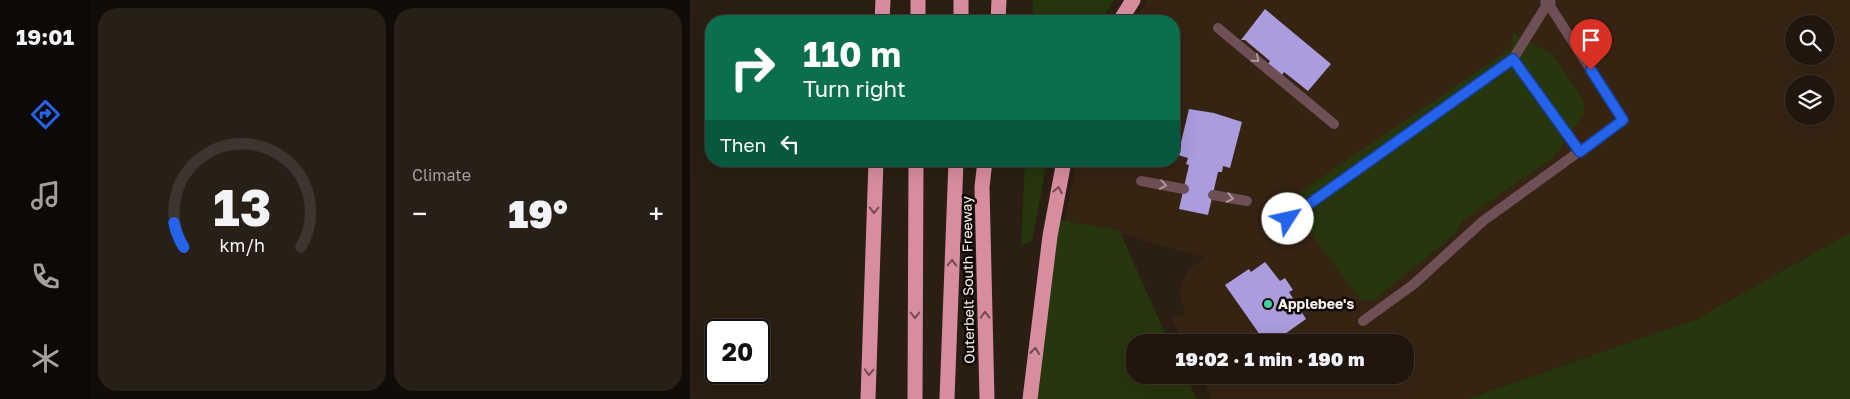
<!DOCTYPE html>
<html lang="en">
<head>
<meta charset="utf-8">
<style>
  body { margin:0; font-family:"Golos Text",sans-serif; background:#281f17; color:#f1f3f6; height:100vh; display:flex; flex-direction:column; font-size:19px; white-space:nowrap }
  * { box-sizing:border-box; margin:0 }
  p { font-size:16px; color:#a29f9e }
  .icon { flex:none; width:28px; height:28px; fill:none; stroke:currentColor; stroke-width:2; stroke-linecap:round; stroke-linejoin:round }
  .map { position:relative; flex:1; overflow:hidden }
  .details { display:flex; flex-direction:column; gap:8px; padding:8px; background:#120c08; width:600px }
  .details>* { flex:none }
  .guide { position:absolute; left:15px; top:15px; width:475px; height:152px; border-radius:20px; box-shadow:0 5px 20px #0002,0 0 0 1px #3d352e; background:#0b6e4f; color:#fff; overflow:hidden }
  .tools { position:absolute; left:1095px; top:15px; display:grid; gap:10px }
  .tools a { display:grid; place-items:center; width:50px; height:50px; border-radius:50%; background:#20160e; box-shadow:0 5px 20px #0002,0 0 0 1px #3d352e; font-size:25px }
  .speed { position:absolute; left:15px; top:319px; display:flex; gap:10px; font-size:25px; font-weight:700; text-align:center }
  .speed>* { display:grid; place-content:center; width:65px; height:65px; border-radius:50%; background:#20160e; box-shadow:0 5px 20px #0002,0 0 0 1px #3d352e; line-height:1 }
  .speed .limit { border:2px solid #111; border-radius:8px; background:#fff; color:#111 }
  .pin { position:absolute; display:grid; place-items:center; width:42px; height:42px; color:#fff; margin:-51px -21px; border-radius:50% 50% 50% 0; rotate:-45deg; box-shadow:0 0 5px #0007 }
  .pin .icon { rotate:45deg }
  .me { position:absolute; width:55px; margin:-28px; rotate:55deg; stroke-linejoin:round; filter:drop-shadow(0 0 4px #0008) }
  .turn { display:flex; align-items:center; gap:18px; height:105px; padding:0 15px; font-size:22px }
  .turn .icon { width:65px; height:65px; stroke-width:2.5 }
  .turn b { display:block; font-size:35px; line-height:42px }
  .then { display:flex; align-items:center; height:48px; padding:0 15px; background:#0003; gap:10px; font-size:19px }
  .big { font-size:38px; font-weight:800; line-height:1.1 }
  .details .tile { flex:1; display:flex; flex-direction:column; justify-content:center; gap:8px; min-width:0; padding:0 18px; border-radius:20px; background:#281f17 }
  .details .dial { align-items:center; gap:0 }
  .dial svg { height:130px; overflow:visible; fill:none; stroke:#3d352e; stroke-width:7; stroke-linecap:round; text-anchor:middle }
  .dial text { fill:#f1f3f6; stroke:none }
  .heat { display:flex; justify-content:space-between; align-items:center; font-size:28px; direction:ltr }
  .details .tiles { flex:1; display:grid; gap:8px; grid-template-columns:repeat(2,1fr) }
  .trip { position:absolute; left:436px; top:334px; width:288px; height:50px; border-radius:20px; background:#20160e; box-shadow:0 5px 20px #0002,0 0 0 1px #3d352e; font-weight:800; line-height:50px; text-align:center }
  main { display:flex; flex:1; min-height:0 }
  .dock { display:flex; flex-direction:column; width:90px; justify-content:space-around; align-items:center; background:#0d0906; color:#a29f9e }
  .dock .icon { width:35px; height:35px }
  .dock .active { color:#2563eb }
  .dock b { font-size:22px; color:#f1f3f6 }
  .map>svg:first-child { display:block }
</style>
</head>
<body>
<main>
<nav class="dock">
<b>19:01</b>
<svg class="icon active" aria-label="directions" viewBox="0 0 24 24"><path d="M12 3l9 9-9 9-9-9zM9 14v-3h6M13 9l2 2-2 2"/></svg>
<svg class="icon" aria-label="music" viewBox="0 0 24 24"><path d="M9 18V5l10-2v13"/><circle cx="6" cy="18" r="3"/><circle cx="16" cy="16" r="3"/></svg>
<svg class="icon" aria-label="phone" viewBox="0 0 24 24"><path d="M5 4h4l2 5-3 2q2 4 5 5l2-3 5 2v4C11 20 4 13 5 4z"/></svg>
<svg class="icon" aria-label="climate" viewBox="0 0 24 24"><path d="M12 3v18M4 7l16 10M4 17L20 7"/></svg>
</nav>
<section class="details">
<div class="tiles">
<div class="tile dial"><svg viewBox="0 0 100 80">
<path d="M14 69A42 42 0 1 1 86 69"/>
<path d="M14 69A42 42 0 0 1 8 54" stroke="#2563eb"/>
<text x="50" y="56" font-size="32" font-weight="700">13</text>
<text x="50" y="72" font-size="11">km/h</text>
</svg></div>
<div class="tile"><p>Climate</p>
<div class="heat"><a>−</a><b class="big">19°</b><a>+</a></div>
</div>
</div>
</section>
<div class="map">
<svg width="1160" height="399" viewBox="0 0 1160 399">
  <rect width="100%" height="100%" fill="#2b1e12"/>
  <!-- built -->
  <path fill="#362413" fill-rule="evenodd" d="M458 0H1160V233L1007 319 777 399H522L510 375H715V342H493L481 319 495 314 490 296 491 285 500 268 515 258 431 234 429 230 375 221 387 161H484V21H444ZM1104 24H1136V56H1104ZM1104 84H1136V116H1104Z"/>
  <!-- green -->
  <g fill="#26360d">
    <polygon points="343,0 424,0 411,21 342,21"/>
    <polygon points="823,32 837,42 862,53 894,102 894,113 864,157 773,220 766,233 684,300 677,301 669,298 597,201 811,55 822,46"/>
    <polygon points="335,161 357,161 342,241 331,245"/>
    <polygon points="362,219 429,230 479,342 445,342 445,375 495,375 507,399 340,399"/>
    <polygon points="1160,233 1160,399 777,399 1007,319"/>
  </g>
  <!-- building -->
  <g fill="#aa9cdd">
    <polygon points="575,9 641,64 618,91 594,72 592,75 578,64 580,61 555,40 551,40"/>
    <polygon points="499,109 524,113 552,122 540,168 533,166 532,172 528,172 518,215 489,209 499,165 496,164 498,158 488,155"/>
    <polygon points="575,262 590,281 595,278 603,290 599,292 616,319 592,336 594,339 592,342 575,342 535,285 559,269 561,272"/>
  </g>
  <g fill="none" stroke-linecap="round" stroke-linejoin="round">
    <!-- lane -->
    <g stroke="#6e4f56" stroke-width="10">
      <polyline points="528,28 644,124"/>
      <polyline points="451,181 494,189"/>
      <polyline points="523,195 557,201"/>
      <polyline points="598,219 823,59"/>
      <polyline points="673,321 724,284 793,221 933,120 858,3 823,59 890,152"/>
    </g>
    <!-- street -->
    <polyline stroke="#6e4f56" stroke-width="15" points="858,3 858,0"/>
    <!-- highway -->
    <g stroke="#d88d9f" stroke-width="15">
      <polyline points="192,21 193,0"/>
      <polyline points="228,21 228,0"/>
      <polyline points="271,21 271,0"/>
      <polyline points="308,21 309,0"/>
      <polyline points="430,21 443,0"/>
      <polyline points="295,161 292,187 297,399"/>
      <polyline points="178,399 186,161"/>
      <polyline points="225,399 226,161"/>
      <polyline points="257,399 266,161"/>
      <polyline points="340,399 360,236 374,161"/>
    </g>
  </g>
  <!-- one-way arrows -->
  <defs><path id="oneway-chevron" d="M-2-3.5L2.5 0L-2 3.5" fill="none" stroke-width="1.6" stroke-linecap="round" stroke-linejoin="round" transform="scale(1.25)"/></defs>
  <g stroke="#ae9899">
    <use href="#oneway-chevron" transform="translate(566 59) rotate(40)"/>
    <use href="#oneway-chevron" transform="translate(473 185) rotate(11)"/>
    <use href="#oneway-chevron" transform="translate(540 198) rotate(11)"/>
  </g>
  <g stroke="#744b52">
    <use href="#oneway-chevron" transform="translate(368 190) rotate(-79)"/>
    <use href="#oneway-chevron" transform="translate(184 210) rotate(92)"/>
    <use href="#oneway-chevron" transform="translate(262 263) rotate(-88)"/>
    <use href="#oneway-chevron" transform="translate(225 315) rotate(90)"/>
    <use href="#oneway-chevron" transform="translate(295 315) rotate(-91)"/>
    <use href="#oneway-chevron" transform="translate(345 351) rotate(-84)"/>
    <use href="#oneway-chevron" transform="translate(179 372) rotate(92)"/>
  </g>
  <g fill="none" stroke-linecap="round" stroke-linejoin="round">
    <defs>
      <polyline id="route" points="598,219 823,59 890,152 933,120 901,70"/>
    </defs>
    <!-- route casing -->
    <use href="#route" stroke="#184099" stroke-width="12"/>
    <!-- route -->
    <use href="#route" stroke="#2563eb" stroke-width="9"/>
  </g>
  <!-- markers -->
  <circle fill="#42d4a0" stroke="#0f0905" stroke-width="2" cx="578" cy="304" r="5"/>
  <g text-anchor="middle" stroke-width="5" stroke-linejoin="round" paint-order="stroke">
    <!-- street labels -->
    <g font-size="14" fill="#fcf2eb" stroke="#0f0905">
      <text transform="translate(278 280) rotate(-91)" y="5">Outerbelt South Freeway</text>
    </g>
    <!-- poi labels -->
    <g font-size="14" font-weight="bold" fill="#fcf2eb" stroke="#0f0905" text-anchor="start">
      <text x="588" y="309">Applebee's</text>
    </g>
  </g>
</svg>
<div class="tools">
<a><svg class="icon" aria-label="search" viewBox="0 0 24 24"><circle cx="10" cy="10" r="6"/><path d="M15 15l6 6"/></svg></a>
<a><svg class="icon" aria-label="layers" viewBox="0 0 24 24"><path d="M12 4l9 5-9 5-9-5zM3 14l9 5 9-5"/></svg></a>
</div>
<div class="speed"><div class="limit">20</div></div>
<div class="pin" style="left:901px;top:70px;background:#d93025"><svg class="icon" aria-label="arrive" viewBox="0 0 24 24"><path d="M6 21V4h12l-3 4 3 4H6"/></svg></div>
<svg class="me" style="left:598px;top:219px" viewBox="-20 -20 40 40"><circle r="19" fill="#fff"/><path d="M0-13L10 11 0 6-10 11z" fill="#2563eb"/></svg>
<div class="trip">19:02 · 1 min · 190 m</div>
<div class="guide">
<div class="turn"><svg class="icon" aria-label="right" viewBox="0 0 24 24"><path d="M7 20v-9h11M14 6l5 5-5 5"/></svg><div><b>110 m</b>Turn right</div></div>
<div class="then">Then<svg class="icon" aria-label="left" viewBox="0 0 24 24"><path d="M17 20v-9H6M10 6l-5 5 5 5"/></svg></div>
</div>
</div>
</main>
</body>
</html>
